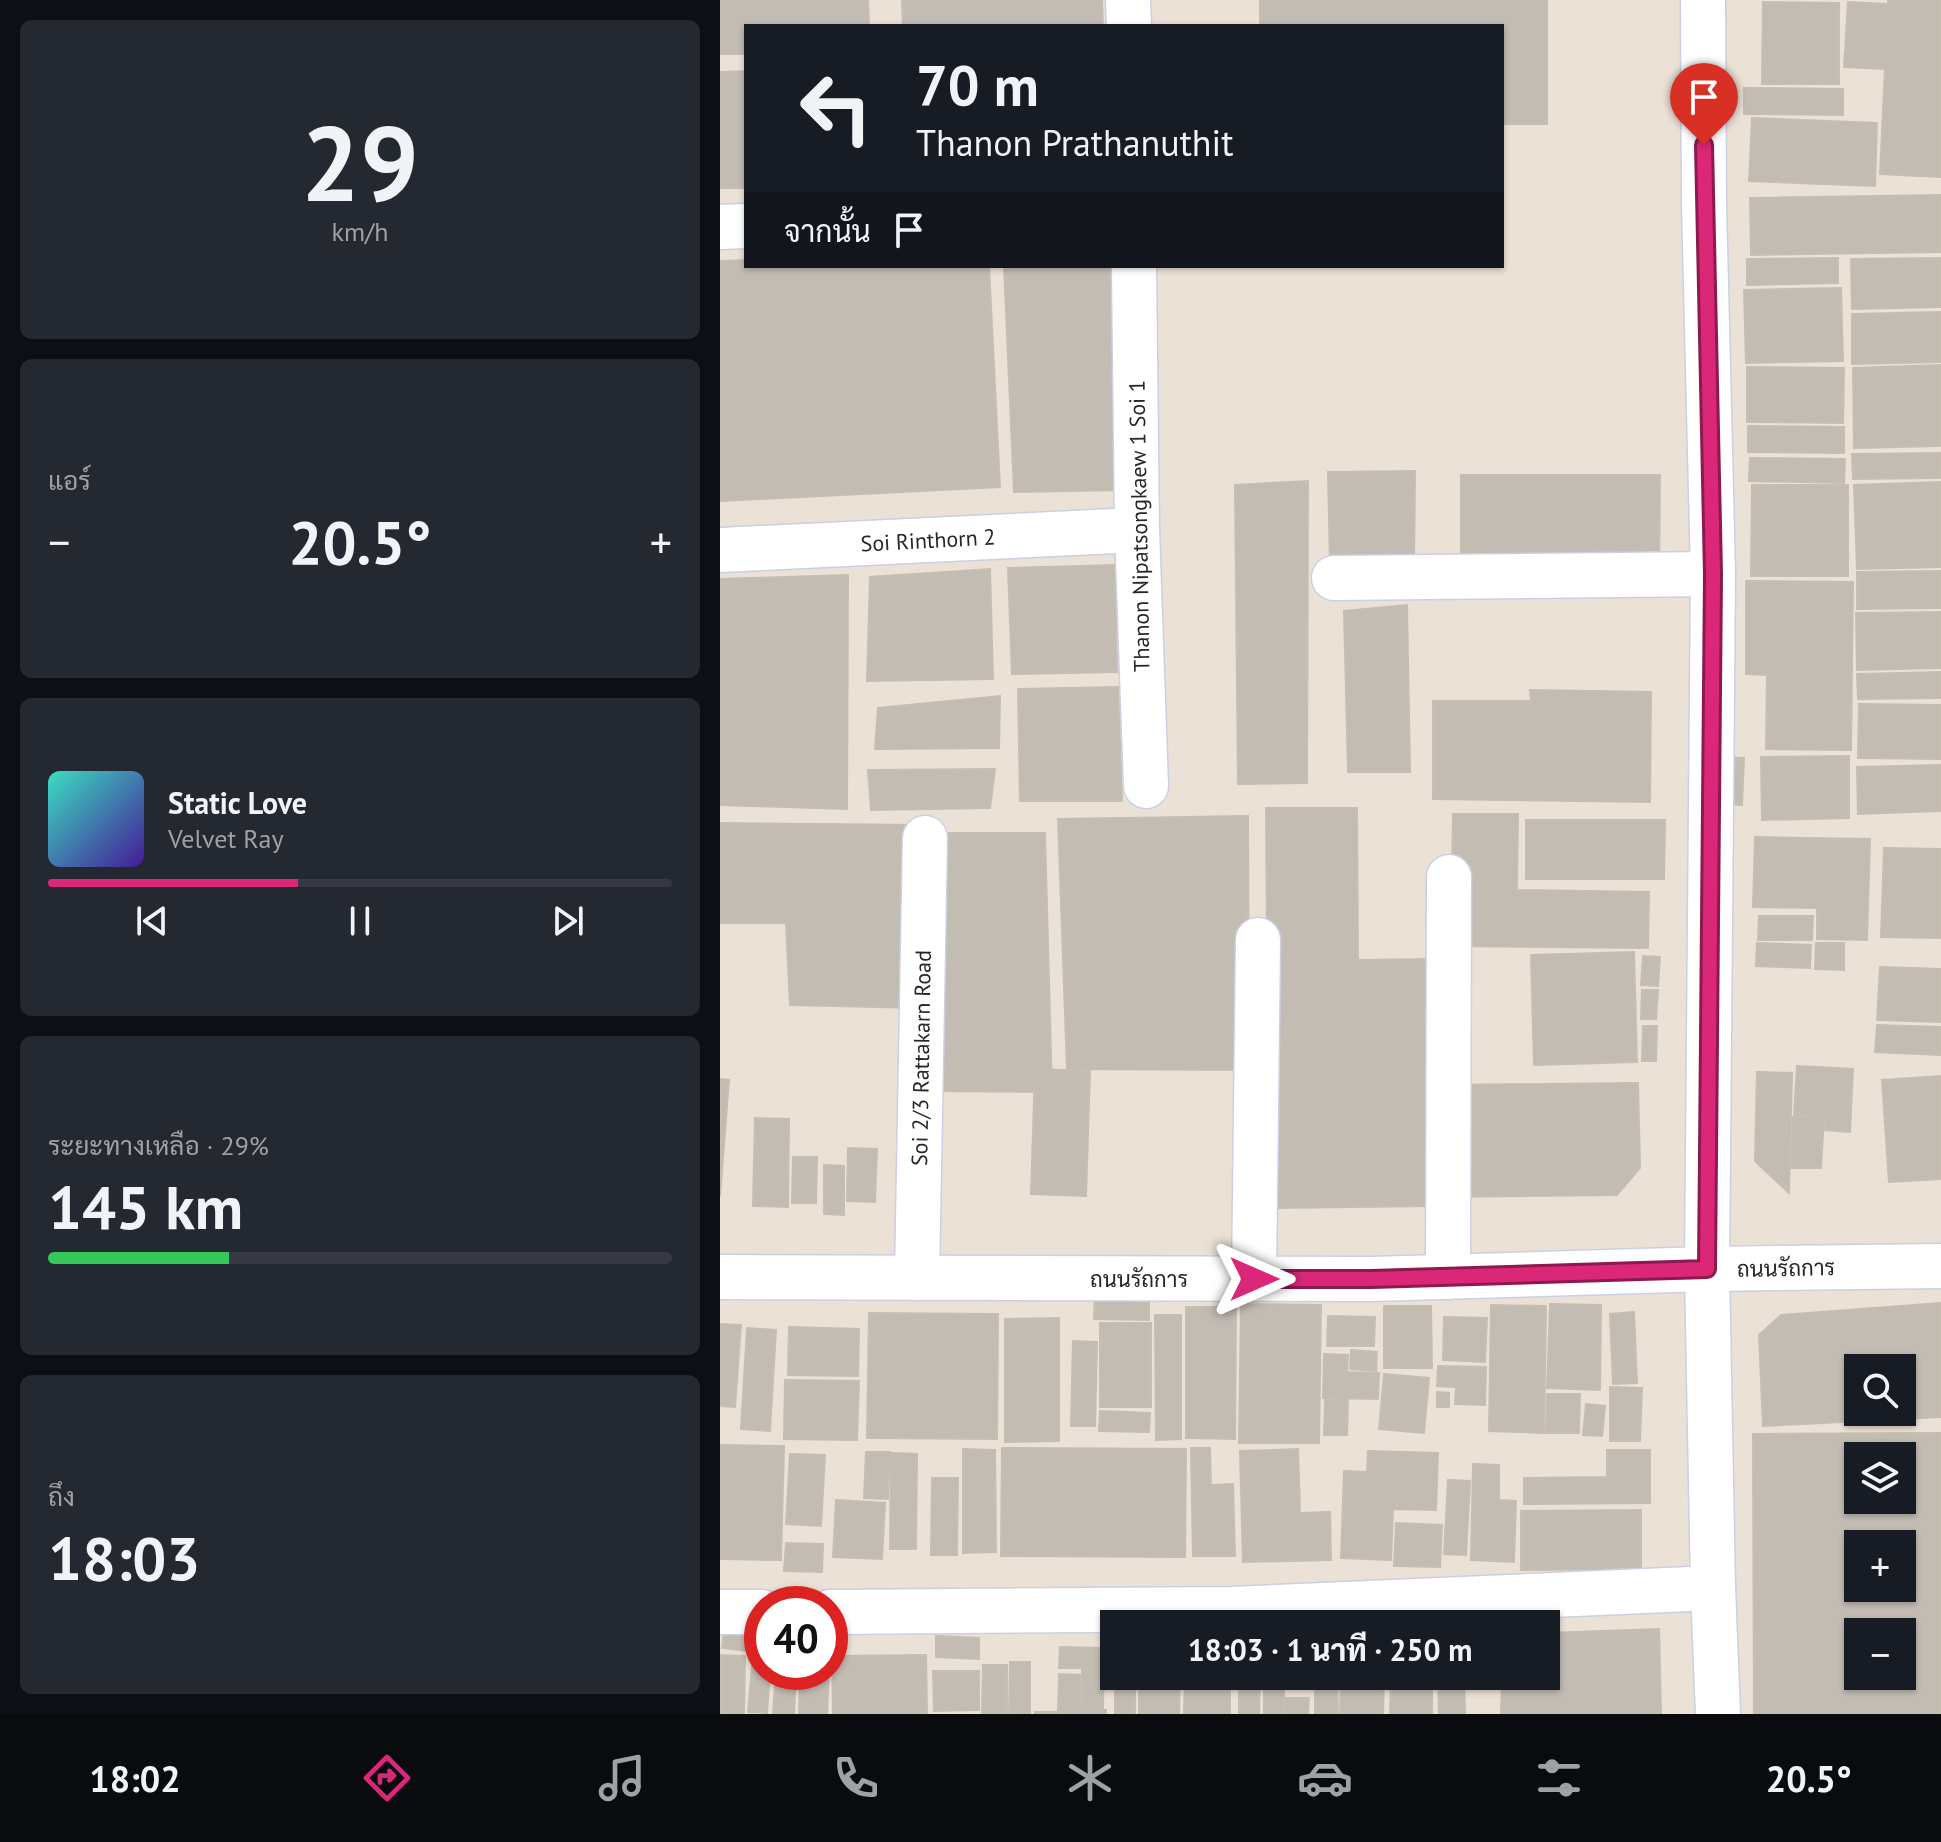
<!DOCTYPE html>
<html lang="th">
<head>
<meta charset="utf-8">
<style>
  body { margin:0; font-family:"PT Sans",Sarabun,sans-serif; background:#242831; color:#f1f3f6; height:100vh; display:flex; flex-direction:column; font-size:30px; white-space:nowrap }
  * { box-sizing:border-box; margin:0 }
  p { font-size:26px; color:#9ea1a6 }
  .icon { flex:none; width:44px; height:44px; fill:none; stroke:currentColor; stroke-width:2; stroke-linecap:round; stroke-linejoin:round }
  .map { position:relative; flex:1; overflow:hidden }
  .side { display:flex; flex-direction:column; gap:20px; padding:20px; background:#0d0f14; width:720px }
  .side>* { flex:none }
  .guide { position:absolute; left:24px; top:24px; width:760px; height:244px; border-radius:0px; box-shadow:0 2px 6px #0004; background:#171b24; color:#f1f3f6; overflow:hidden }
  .tools { position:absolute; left:1124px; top:1354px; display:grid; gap:16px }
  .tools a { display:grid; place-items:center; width:72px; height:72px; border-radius:0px; background:#171b24; box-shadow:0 2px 6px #0004; font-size:40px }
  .speed { position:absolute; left:24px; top:1586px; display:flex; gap:16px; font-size:40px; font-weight:700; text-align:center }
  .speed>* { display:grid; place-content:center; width:104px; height:104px; border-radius:50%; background:#171b24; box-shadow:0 2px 6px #0004; line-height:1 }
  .speed .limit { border:12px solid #d22; background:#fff; color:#111 }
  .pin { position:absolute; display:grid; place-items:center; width:68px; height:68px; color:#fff; margin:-82px -34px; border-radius:50% 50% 50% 0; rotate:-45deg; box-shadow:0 0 8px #0007 }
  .pin .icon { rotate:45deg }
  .me { position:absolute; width:88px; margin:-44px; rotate:90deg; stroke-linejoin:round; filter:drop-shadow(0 0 6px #0008) }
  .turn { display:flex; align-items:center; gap:28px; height:168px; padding:0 40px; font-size:36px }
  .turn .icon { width:104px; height:104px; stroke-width:2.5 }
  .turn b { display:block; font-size:56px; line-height:68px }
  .then { display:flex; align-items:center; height:76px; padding:0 40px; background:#0003; gap:16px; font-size:30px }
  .big { font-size:60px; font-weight:800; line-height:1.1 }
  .side .widget { flex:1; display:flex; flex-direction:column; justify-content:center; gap:12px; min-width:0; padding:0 28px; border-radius:12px; background:#242831 }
  .side .dial { align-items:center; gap:0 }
  .dial b { font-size:104px; line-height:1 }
  .song { display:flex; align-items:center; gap:24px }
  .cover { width:96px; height:96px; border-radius:12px; background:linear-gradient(135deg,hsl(170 70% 55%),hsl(260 70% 35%)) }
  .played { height:8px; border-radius:4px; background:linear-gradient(90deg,#db2777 40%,#363941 40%) }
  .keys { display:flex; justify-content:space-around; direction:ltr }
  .heat { display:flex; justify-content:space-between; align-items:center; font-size:44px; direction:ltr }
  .charge { height:12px; border-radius:6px; background:linear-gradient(90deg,#34c759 29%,#363941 0) }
  .trip { position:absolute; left:380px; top:1610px; width:460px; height:80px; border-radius:0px; background:#171b24; box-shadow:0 2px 6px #0004; font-weight:800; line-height:80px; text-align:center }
  .menu { display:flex; height:128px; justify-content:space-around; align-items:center; background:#090b0e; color:#9ea1a6 }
  .menu .icon { width:56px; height:56px }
  .menu .active { color:#db2777 }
  .menu b { font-size:36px; color:#f1f3f6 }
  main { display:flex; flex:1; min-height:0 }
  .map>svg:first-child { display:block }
</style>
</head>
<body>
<main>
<section class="side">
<div class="widget dial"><b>29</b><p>km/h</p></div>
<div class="widget"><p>แอร์</p>
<div class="heat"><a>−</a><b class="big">20.5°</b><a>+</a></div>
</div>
<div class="widget">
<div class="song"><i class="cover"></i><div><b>Static Love</b><p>Velvet Ray</p></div></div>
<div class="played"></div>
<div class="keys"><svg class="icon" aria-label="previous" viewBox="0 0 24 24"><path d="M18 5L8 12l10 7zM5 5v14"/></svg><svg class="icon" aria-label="pause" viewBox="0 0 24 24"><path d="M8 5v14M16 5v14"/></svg><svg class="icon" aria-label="next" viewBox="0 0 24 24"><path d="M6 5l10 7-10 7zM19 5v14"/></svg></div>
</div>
<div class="widget"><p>ระยะทางเหลือ · 29%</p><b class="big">145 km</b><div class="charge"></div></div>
<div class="widget"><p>ถึง</p><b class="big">18:03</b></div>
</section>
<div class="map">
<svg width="1221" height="1714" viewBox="0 0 1221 1714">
  <rect width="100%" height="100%" fill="#ebe1d6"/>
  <!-- building -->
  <g fill="#c2bcb3" stroke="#c6beb0" stroke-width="2" fill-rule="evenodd">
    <polygon points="0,0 148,0 149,26 26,26 26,54 0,54"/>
    <polygon points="182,0 382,0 383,26 183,26"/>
    <polygon points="540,0 827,0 827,124 782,124 782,26 540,26"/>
    <polygon points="1168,0 1221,0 1221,177 1160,174 1165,69 1124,67 1128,2 1168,4"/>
    <polygon points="1043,2 1119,3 1119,84 1042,84"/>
    <polygon points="26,71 26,188 0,188 0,72"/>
    <polygon points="1024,88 1123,89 1123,115 1024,114"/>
    <polygon points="1032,118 1157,123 1155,186 1029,181"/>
    <polygon points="1221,195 1221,252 1031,255 1030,198"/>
    <polygon points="1118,258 1118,283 1027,285 1027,259"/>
    <polygon points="1221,258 1221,307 1132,309 1131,259"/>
    <polygon points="26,260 26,266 269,266 280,487 0,501 0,261"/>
    <polygon points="284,266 394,266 401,490 294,492"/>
    <polygon points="1121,288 1123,361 1026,363 1024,290"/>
    <polygon points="1221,312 1221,362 1132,364 1132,314"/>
    <polygon points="1221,365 1221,446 1134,448 1133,368"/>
    <polygon points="1027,367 1124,368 1123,423 1027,422"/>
    <polygon points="1028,426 1124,427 1124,453 1028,452"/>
    <polygon points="1221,453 1221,478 1133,479 1132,454"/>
    <polygon points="1030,458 1125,459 1124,483 1029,481"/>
    <polygon points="695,471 694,563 610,564 608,472"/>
    <polygon points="741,475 940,475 939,571 741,571"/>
    <polygon points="588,481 587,783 518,784 515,485"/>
    <polygon points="1221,482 1221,567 1137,569 1134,485"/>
    <polygon points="1032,485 1128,485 1128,576 1031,576"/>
    <polygon points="395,565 397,672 292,674 288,568"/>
    <polygon points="270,569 273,679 147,681 150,577"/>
    <polygon points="1221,571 1221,608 1137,609 1137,572"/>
    <polygon points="128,575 127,809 0,805 0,579"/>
    <polygon points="1026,581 1133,582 1131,750 1046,749 1047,675 1026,674"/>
    <polygon points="687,605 690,772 628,772 624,611"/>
    <polygon points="1221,612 1221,668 1137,670 1136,613"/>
    <polygon points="1221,672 1221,698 1138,699 1137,674"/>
    <polygon points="398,687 402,801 300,801 298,689"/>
    <polygon points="810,690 931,692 930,802 713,799 713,701 811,701"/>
    <polygon points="280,696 279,748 155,749 158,708"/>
    <polygon points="1139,704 1221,705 1221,759 1138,758"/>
    <polygon points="1129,756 1129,818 1042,820 1041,757"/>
    <polygon points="1003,757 1024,758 1022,805 1001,804"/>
    <polygon points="1221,765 1221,811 1138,814 1137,767"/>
    <polygon points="275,769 270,808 151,810 148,770"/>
    <polygon points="546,808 637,808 638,960 714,959 716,1206 549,1208"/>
    <polygon points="733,814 798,814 797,890 929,892 928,948 731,946"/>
    <polygon points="528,816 529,1070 347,1069 338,819"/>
    <polygon points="806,820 945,820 944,879 806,879"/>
    <polygon points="0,823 198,825 199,1008 70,1005 66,923 0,923"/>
    <polygon points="222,833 325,833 332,1092 214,1091"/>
    <polygon points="1035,837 1150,839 1147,940 1097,939 1097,908 1033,907"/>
    <polygon points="1164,848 1221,849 1221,938 1161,937"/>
    <polygon points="1039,916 1093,916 1092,940 1038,940"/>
    <polygon points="1037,943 1091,945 1090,968 1036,966"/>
    <polygon points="1096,943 1124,943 1124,970 1095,969"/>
    <polygon points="914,952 917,1062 814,1065 811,955"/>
    <polygon points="923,956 940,957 938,986 921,985"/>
    <polygon points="1160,967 1221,969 1221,1022 1157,1020"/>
    <polygon points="922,990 938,990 936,1019 921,1019"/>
    <polygon points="1157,1025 1221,1027 1221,1055 1155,1052"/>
    <polygon points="923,1026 937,1026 936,1061 922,1061"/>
    <polygon points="1077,1066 1133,1069 1130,1132 1105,1130 1106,1117 1074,1115"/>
    <polygon points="315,1069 370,1071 366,1196 311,1194"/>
    <polygon points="1037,1072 1072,1073 1069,1193 1035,1161"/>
    <polygon points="1221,1076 1221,1179 1169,1182 1162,1080"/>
    <polygon points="0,1079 9,1080 0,1196"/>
    <polygon points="918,1083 920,1168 897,1195 719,1197 717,1085"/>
    <polygon points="1073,1117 1104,1118 1101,1168 1071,1168"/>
    <polygon points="35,1118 69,1119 68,1207 33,1206"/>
    <polygon points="128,1148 157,1149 155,1202 127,1201"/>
    <polygon points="73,1157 97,1157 96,1203 72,1203"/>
    <polygon points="104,1165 124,1166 124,1215 104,1214"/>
    <polygon points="375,1296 429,1297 429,1320 374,1319"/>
    <path d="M1221 1303V1417L1043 1426 1039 1335 1061 1315ZM1138 1368H1182V1412H1138Z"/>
    <polygon points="521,1304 601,1305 599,1443 519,1443"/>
    <polygon points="830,1304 881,1305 880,1390 827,1388"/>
    <polygon points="771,1305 826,1306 824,1433 769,1431"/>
    <polygon points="664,1306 711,1306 712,1368 664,1368"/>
    <polygon points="466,1307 516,1307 515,1439 466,1438"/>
    <polygon points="914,1312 917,1383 893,1384 890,1314"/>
    <polygon points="149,1313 278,1314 277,1439 147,1438"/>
    <polygon points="435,1315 461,1315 461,1439 436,1440"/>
    <polygon points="608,1316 655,1317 654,1346 607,1346"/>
    <polygon points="724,1317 767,1318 765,1362 723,1360"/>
    <polygon points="339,1318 339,1441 285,1442 285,1319"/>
    <rect x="380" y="1323" width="51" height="84"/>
    <polygon points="0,1324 21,1325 15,1407 0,1406"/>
    <polygon points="69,1327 139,1329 138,1376 68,1375"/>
    <polygon points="27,1328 56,1330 50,1431 21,1429"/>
    <polygon points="353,1341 377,1342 375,1426 351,1426"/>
    <polygon points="631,1350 657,1352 656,1371 630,1369"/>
    <polygon points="604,1354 628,1355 627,1372 659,1373 658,1399 603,1398"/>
    <polygon points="718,1366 766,1367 765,1405 735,1404 736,1387 717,1386"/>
    <polygon points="664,1374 709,1378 704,1433 659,1429"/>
    <polygon points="65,1380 139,1381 137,1440 64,1439"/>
    <polygon points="890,1387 922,1388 920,1441 890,1441"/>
    <polygon points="717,1392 729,1393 729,1407 717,1407"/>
    <polygon points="827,1394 860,1394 859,1433 826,1433"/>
    <polygon points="605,1399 628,1400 627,1435 604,1435"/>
    <polygon points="866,1404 885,1406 882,1436 863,1435"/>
    <polygon points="380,1411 430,1413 429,1432 379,1431"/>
    <path d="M1221 1433V1714H1034L1033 1434ZM1138 1456H1182V1500H1138ZM1138 1544H1182V1588H1138ZM1138 1632H1182V1676H1138Z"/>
    <polygon points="0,1445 64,1446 61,1560 0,1559"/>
    <polygon points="282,1448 466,1449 465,1557 281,1556"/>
    <polygon points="471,1448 490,1448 491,1485 513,1484 515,1556 473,1556"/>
    <polygon points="243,1449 275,1450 276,1552 243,1553"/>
    <polygon points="578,1449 580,1513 610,1512 611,1560 523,1562 520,1451"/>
    <polygon points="887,1450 930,1450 930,1503 804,1504 804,1478 887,1477"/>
    <polygon points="648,1451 718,1453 716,1510 673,1509 671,1560 621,1558 624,1471 647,1472"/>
    <polygon points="146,1452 170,1452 168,1499 144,1498"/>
    <polygon points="171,1453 197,1454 196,1549 170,1549"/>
    <polygon points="70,1454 105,1455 101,1526 66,1524"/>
    <polygon points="753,1464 779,1465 779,1500 796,1501 794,1562 751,1560"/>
    <polygon points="212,1478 238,1478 237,1555 211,1555"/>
    <polygon points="728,1480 750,1481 746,1555 724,1554"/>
    <polygon points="116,1500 165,1503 162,1559 113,1557"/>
    <polygon points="921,1510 921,1569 801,1570 801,1511"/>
    <polygon points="676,1523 722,1525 720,1567 674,1566"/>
    <polygon points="66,1543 103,1544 102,1572 64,1571"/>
    <polygon points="939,1629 941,1714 781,1714 782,1676 826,1676 826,1633"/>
    <polygon points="4,1632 28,1636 26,1651 2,1648"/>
    <polygon points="216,1636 259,1638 259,1659 216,1657"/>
    <polygon points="34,1644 42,1645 42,1672 50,1672 47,1713 28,1712"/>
    <polygon points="340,1647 384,1648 383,1708 362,1708 362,1668 339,1668"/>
    <polygon points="1,1655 25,1656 24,1714 1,1714"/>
    <polygon points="206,1655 207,1714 113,1714 112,1656"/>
    <polygon points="290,1662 310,1662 310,1714 289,1714"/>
    <polygon points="263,1665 287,1665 287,1714 262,1714"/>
    <polygon points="213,1671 259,1671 259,1710 214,1711"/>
    <polygon points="56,1672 76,1672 74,1714 53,1714"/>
    <polygon points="80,1672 109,1672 107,1714 79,1714"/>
    <polygon points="339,1674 361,1675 360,1709 386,1710 386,1714 315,1714 315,1712 338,1712"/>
    <rect x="395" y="1676" width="20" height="38"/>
    <polygon points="419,1676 460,1676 459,1714 419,1714"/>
    <polygon points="465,1676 510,1676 510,1714 464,1714"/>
    <polygon points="519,1676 540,1676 539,1714 519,1714"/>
    <rect x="544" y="1676" width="20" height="38"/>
    <polygon points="595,1676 617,1676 618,1714 595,1714"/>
    <polygon points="621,1676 664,1676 663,1714 620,1714"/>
    <polygon points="671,1676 712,1676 712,1714 670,1714"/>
    <polygon points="718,1676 744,1676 745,1714 719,1714"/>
    <polygon points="565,1698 589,1698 588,1714 565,1714"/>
  </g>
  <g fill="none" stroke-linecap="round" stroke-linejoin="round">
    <defs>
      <g id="minor">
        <polyline points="408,0 409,26"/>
        <polyline points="983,0 984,203 993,574 987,1269 993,1588 998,1714"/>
        <polyline points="0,227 26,226"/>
        <polyline points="414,266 417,530 426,786"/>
        <polyline points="0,550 417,530"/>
        <polyline points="614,578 993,574"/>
        <polyline points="0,1277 651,1279 987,1269 1221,1266"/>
        <polyline points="728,1277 729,877"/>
        <polyline points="197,1278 205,838"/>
        <polyline points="534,1279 538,940"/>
        <polyline points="0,1612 42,1612"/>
        <polyline points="110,1612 513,1609 993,1588"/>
      </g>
    </defs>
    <!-- minor casing -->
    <use href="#minor" stroke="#cbd0e2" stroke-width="47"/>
    <!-- minor -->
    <use href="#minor" stroke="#fff" stroke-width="44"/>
  </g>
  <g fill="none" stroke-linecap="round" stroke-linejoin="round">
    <defs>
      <polyline id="route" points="534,1279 651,1279 987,1269 993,574 984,145"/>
    </defs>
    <!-- route casing -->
    <use href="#route" stroke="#8e194d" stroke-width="20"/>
    <!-- route -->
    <use href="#route" stroke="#db2777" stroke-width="14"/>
  </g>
  <g text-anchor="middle" stroke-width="8" stroke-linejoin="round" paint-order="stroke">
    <!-- street labels -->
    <g font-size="22" fill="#272727" stroke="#fff">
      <text transform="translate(419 526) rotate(-91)" y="8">Thanon Nipatsongkaew 1 Soi 1</text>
      <text transform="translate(208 540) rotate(-3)" y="8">Soi Rinthorn 2</text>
      <text transform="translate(201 1058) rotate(-89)" y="8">Soi 2/3 Rattakarn Road</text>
      <text transform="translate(1066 1268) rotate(-1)" y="8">ถนนรัถการ</text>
      <text x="419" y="1287">ถนนรัถการ</text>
    </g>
  </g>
</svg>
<div class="tools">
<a><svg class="icon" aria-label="search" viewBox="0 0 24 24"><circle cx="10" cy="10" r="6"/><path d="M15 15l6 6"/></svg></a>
<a><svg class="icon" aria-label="layers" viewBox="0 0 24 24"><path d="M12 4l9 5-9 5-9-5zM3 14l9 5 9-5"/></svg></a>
<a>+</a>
<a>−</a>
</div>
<div class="speed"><div class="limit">40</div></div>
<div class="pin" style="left:984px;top:145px;background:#d93025"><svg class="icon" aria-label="arrive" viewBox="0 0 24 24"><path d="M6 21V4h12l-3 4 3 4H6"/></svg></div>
<svg class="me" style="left:534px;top:1279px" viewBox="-20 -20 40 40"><path d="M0-17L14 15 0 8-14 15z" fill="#db2777" stroke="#fff" stroke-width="4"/></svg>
<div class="trip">18:03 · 1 นาที · 250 m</div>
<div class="guide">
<div class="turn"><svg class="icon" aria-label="left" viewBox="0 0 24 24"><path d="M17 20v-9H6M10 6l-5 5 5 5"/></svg><div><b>70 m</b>Thanon Prathanuthit</div></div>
<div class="then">จากนั้น<svg class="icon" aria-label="arrive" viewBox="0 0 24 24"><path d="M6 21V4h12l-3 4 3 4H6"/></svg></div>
</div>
</div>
</main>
<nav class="menu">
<b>18:02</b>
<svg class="icon active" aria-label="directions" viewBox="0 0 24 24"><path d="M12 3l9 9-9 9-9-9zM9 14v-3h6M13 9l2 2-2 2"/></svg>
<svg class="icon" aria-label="music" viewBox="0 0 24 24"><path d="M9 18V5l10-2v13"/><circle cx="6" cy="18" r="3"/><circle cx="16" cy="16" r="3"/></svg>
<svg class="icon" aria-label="phone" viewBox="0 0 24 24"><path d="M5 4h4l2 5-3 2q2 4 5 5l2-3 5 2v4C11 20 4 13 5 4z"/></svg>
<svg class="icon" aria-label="climate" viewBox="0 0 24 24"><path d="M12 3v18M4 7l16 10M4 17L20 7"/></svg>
<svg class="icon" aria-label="car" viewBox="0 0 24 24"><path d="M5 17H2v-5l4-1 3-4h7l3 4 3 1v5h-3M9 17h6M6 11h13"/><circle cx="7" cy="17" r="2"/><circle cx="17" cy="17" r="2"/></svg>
<svg class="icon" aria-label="filters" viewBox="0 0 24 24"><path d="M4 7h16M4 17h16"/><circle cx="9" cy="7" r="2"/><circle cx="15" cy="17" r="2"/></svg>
<b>20.5°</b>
</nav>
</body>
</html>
